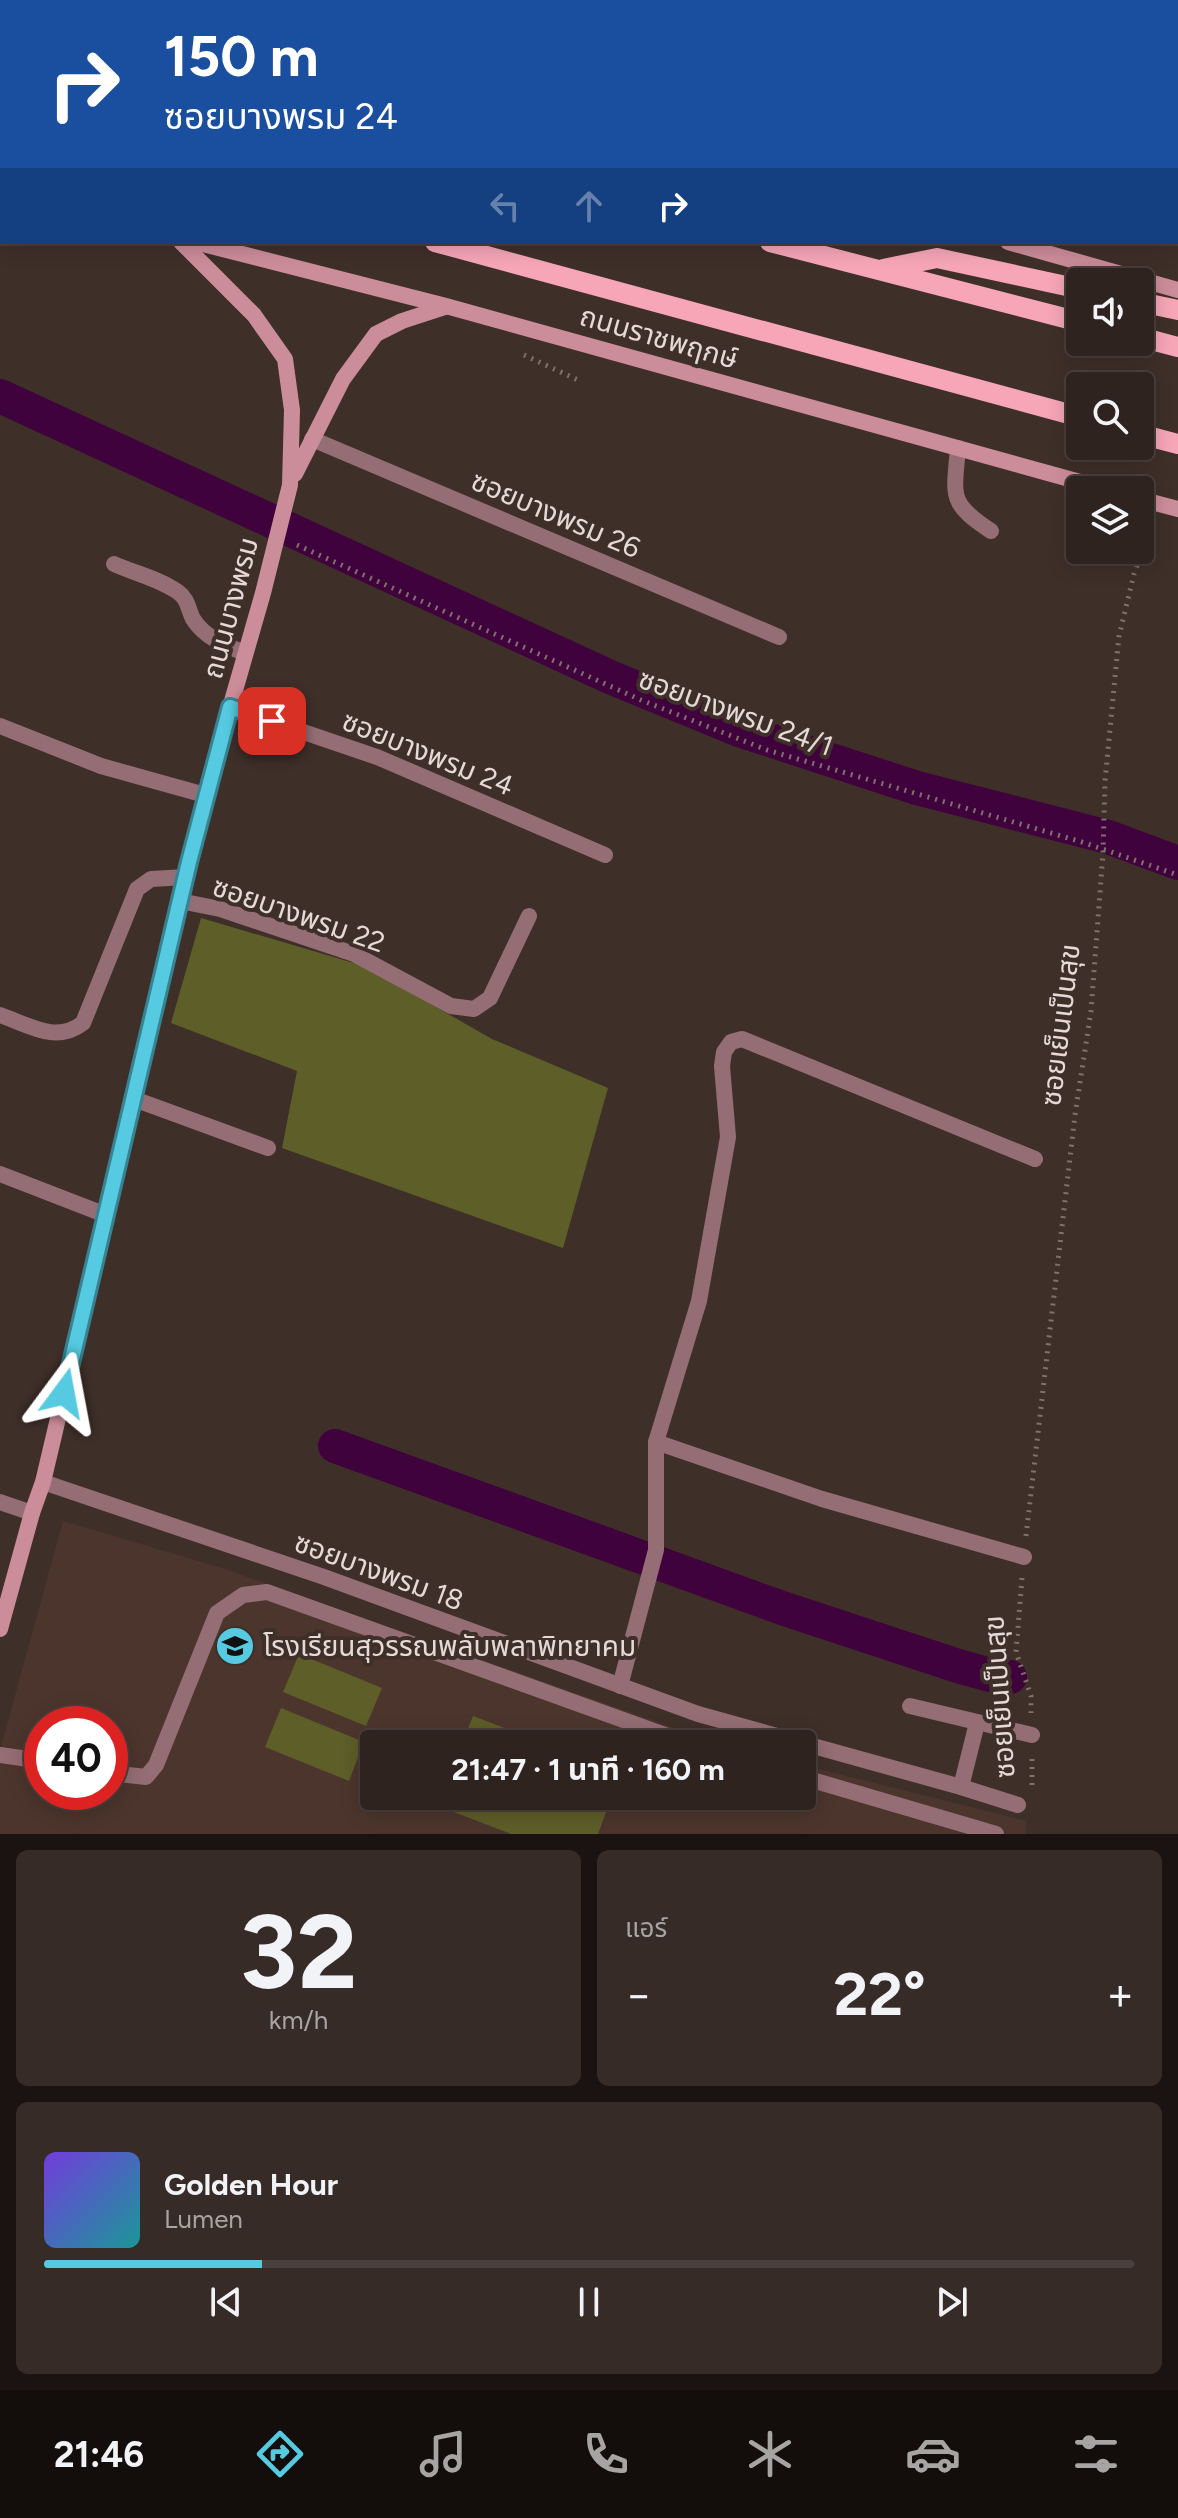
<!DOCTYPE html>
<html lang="th">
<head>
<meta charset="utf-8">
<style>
  body { margin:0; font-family:Figtree,"Noto Sans Thai",sans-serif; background:#372b28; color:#f1f3f6; height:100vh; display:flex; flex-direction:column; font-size:30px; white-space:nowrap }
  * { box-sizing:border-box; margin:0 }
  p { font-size:26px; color:#a7a4a4 }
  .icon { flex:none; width:44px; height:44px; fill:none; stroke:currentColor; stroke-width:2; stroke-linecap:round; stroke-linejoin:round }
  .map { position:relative; height:1834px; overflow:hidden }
  .details { display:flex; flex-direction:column; gap:16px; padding:16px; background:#1a1311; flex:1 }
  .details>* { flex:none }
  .hud { position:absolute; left:0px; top:0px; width:1178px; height:244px; box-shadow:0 4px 20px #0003,0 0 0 2px #4a403d; background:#1a4fa0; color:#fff; overflow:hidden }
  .controls { position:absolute; left:1066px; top:268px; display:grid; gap:16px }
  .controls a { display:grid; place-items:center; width:88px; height:88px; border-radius:8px; background:#2f231f; box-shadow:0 4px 20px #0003,0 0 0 2px #4a403d; font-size:40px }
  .speed { position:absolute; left:24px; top:1706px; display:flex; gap:16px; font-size:40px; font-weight:700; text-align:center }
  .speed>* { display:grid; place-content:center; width:104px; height:104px; border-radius:50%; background:#2f231f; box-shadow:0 4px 20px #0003,0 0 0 2px #4a403d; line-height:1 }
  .speed .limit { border:12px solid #d22; background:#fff; color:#111 }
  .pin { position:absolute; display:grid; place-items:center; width:68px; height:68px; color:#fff; margin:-34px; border-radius:16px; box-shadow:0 4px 12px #0006 }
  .me { position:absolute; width:88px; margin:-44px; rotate:13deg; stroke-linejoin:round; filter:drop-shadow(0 0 6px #0008) }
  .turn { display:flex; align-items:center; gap:28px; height:168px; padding:0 32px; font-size:36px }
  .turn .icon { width:104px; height:104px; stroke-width:2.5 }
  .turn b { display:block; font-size:56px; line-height:68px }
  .lanes { display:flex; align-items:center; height:76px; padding:0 32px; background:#0003; justify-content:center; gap:40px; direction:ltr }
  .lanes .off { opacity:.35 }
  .big { font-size:60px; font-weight:700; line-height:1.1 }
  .details .tile { flex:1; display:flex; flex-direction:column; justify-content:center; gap:12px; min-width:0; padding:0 28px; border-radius:12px; background:#372b28 }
  .details .dial { align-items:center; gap:0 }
  .dial b { font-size:104px; line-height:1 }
  .song { display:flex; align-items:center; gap:24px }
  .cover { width:96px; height:96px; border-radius:12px; background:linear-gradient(135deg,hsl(260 70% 55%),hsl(180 70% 35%)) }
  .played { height:8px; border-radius:4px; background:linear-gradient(90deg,#55cae0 20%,#4a403d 20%) }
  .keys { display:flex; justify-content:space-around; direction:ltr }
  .heat { display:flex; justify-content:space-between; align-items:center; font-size:44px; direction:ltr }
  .details .tiles { flex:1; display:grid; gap:16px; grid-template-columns:1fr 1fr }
  .tile:last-child { grid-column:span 2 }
  .trip { position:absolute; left:360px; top:1730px; width:456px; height:80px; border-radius:8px; background:#2f231f; box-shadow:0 4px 20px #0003,0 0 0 2px #4a403d; font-weight:700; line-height:80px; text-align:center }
  .dock { display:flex; height:128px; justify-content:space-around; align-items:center; background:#130e0c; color:#a7a4a4 }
  .dock .icon { width:56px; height:56px }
  .dock .current { color:#55cae0 }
  .dock b { font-size:36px; color:#f1f3f6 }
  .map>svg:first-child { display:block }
</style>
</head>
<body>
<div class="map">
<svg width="1178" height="1834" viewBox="0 0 1178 1834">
  <rect width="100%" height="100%" fill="#3f2f29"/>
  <!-- built -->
  <path fill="#4c352d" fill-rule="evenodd" d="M63 1521 222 1568 720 1744H374V1796H802V1765L1026 1821 1025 1834H0V1750ZM42 1724H110V1792H42Z"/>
  <!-- green -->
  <g fill="#5e5e29">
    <polygon points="201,918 364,966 492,1039 608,1088 563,1248 282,1148 297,1071 171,1023"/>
    <polygon points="299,1654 382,1688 366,1726 283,1692"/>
    <polygon points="281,1708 364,1742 349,1781 265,1747"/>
    <polygon points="473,1716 547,1744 462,1744"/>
    <polygon points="442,1796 612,1796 598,1834 511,1834 438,1806"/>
  </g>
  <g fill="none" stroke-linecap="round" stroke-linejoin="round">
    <!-- canal -->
    <g stroke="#40023c" stroke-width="34">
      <polyline points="1128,0 1132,2"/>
      <polyline points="1176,23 1178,24"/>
      <polyline points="0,396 610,677 739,730 917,788 1108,837 1178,863"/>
      <polyline points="335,1446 782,1608 958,1666 994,1676 1010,1677"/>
    </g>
  </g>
  <!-- building -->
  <polygon fill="#706557" stroke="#aea393" stroke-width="2" points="312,0 426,0 425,2"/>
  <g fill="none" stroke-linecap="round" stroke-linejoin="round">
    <!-- path -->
    <g stroke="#7f716c" stroke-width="5" stroke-dasharray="2 6" stroke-linecap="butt">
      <polyline points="524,355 578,380"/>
      <polyline points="297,545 641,700 767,750 1082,842 1178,875"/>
      <polyline points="1026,1536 1075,1115 1091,1011 1103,853 1105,781 1119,636 1134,574 1152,524"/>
      <polyline points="1022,1578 1016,1652 1031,1696 1031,1713"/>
      <polyline points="1032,1785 1032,1755"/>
    </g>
    <!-- lane -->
    <g stroke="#956d75" stroke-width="16">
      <path d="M958 448C954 496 948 503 991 531"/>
      <path d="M114 564C134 573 160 579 178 592 188 599 188 609 193 619 205 638 226 646 245 653"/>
      <polyline points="134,1099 268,1148"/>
      <polyline points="910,1706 1032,1735"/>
      <polyline points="0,1755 42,1761"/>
      <polyline points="110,1773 146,1777 156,1765 217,1613 243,1595 267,1592 690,1744"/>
      <polyline points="802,1777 996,1834"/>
      <polyline points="961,1787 977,1723"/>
    </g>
    <!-- street -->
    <g stroke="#956d75" stroke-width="16">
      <polyline points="1086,0 1090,2"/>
      <polyline points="1176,40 1178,41"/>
      <polyline points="312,439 779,637"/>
      <polyline points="230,707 377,757 605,855"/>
      <polyline points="0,726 101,766 205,795"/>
      <polyline points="180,901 220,909 354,954 451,1006 474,1009 490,998 529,916"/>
      <path d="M0 1015C29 1025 56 1044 83 1023L137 889 151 879 186 877"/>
      <polyline points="0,1174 106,1215"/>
      <polyline points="656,1442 822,1499 1024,1557"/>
      <polyline points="43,1482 324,1577 698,1714 961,1787 1018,1805"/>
      <polyline points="0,1502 32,1513"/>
      <polyline points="620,1686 656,1550 656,1442 699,1301 728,1137 722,1066 724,1052 731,1042 742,1039 1035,1159"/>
    </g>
    <!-- secondary -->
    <g stroke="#cc8d9a" stroke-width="16">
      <polyline points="115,0 123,2"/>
      <polyline points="445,2 446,0"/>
      <polyline points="469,2 469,0"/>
      <polyline points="0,198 2,198"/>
      <polyline points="195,242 446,306 1109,490"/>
      <polyline points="1008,242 1178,290"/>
      <polyline points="295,474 343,379 376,334 402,321 445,307"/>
      <polyline points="1140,499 1178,509"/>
      <polyline points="0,1629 32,1513 43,1482 205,795 263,593 290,485 292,410 285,359 254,315 181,242"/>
    </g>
    <!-- primary -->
    <g stroke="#f6a6b7" stroke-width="20">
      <polyline points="0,36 2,36"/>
      <polyline points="0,123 2,123"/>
      <polyline points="435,242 1080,417"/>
      <polyline points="770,242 1080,322"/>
      <polyline points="883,269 937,258 1080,289"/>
      <polyline points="1140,302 1178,310"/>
      <polyline points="1140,337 1178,347"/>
      <polyline points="1140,434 1178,444"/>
    </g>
  </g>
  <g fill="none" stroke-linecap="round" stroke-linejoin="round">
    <defs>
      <polyline id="route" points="64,1393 189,862 230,707 272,721"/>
    </defs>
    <!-- route casing -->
    <use href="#route" stroke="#378392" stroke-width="20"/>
    <!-- route -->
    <use href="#route" stroke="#55cae0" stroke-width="14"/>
  </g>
  <!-- icons -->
  <defs>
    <symbol id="school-disc" viewBox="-11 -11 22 22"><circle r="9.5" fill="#55cae0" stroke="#3f2f29"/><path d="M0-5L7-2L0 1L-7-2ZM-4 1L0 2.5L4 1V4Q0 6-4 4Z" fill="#111"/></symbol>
  </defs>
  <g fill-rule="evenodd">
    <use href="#school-disc" x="213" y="1624" width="44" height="44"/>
  </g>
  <g text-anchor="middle" stroke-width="8" stroke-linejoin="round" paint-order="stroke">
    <!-- street labels -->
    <g font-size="28" fill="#e5dad7" stroke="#3f2f29">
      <text transform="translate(659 337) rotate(16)" y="10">ถนนราชพฤกษ์</text>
      <text transform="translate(556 514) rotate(23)" y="10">ซอยบางพรม 26</text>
      <text transform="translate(230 608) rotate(-75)" y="10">ถนนบางพรม</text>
      <text transform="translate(736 712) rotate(20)" y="10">ซอยบางพรม 24/1</text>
      <text transform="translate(428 753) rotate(22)" y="10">ซอยบางพรม 24</text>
      <text transform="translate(299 914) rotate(19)" y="10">ซอยบางพรม 22</text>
      <text transform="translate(1060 1025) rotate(-83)" y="10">ซอยเย็นเป็นสุข</text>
      <text transform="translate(379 1571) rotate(20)" y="10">ซอยบางพรม 18</text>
      <text transform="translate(999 1697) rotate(-94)" y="10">ซอยเย็นเป็นสุข</text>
    </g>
    <!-- poi labels -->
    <g font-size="28" fill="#e5dad7" stroke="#3f2f29" text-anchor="start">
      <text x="263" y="1656">โรงเรียนสุวรรณพลับพลาพิทยาคม</text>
    </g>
  </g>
</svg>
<div class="controls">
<a><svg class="icon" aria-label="sound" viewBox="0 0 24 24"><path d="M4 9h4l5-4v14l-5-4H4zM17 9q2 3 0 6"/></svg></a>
<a><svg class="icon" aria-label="search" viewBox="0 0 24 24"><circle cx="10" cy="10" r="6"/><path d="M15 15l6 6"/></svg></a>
<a><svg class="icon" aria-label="layers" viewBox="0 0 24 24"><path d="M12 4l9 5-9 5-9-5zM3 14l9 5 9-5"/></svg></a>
</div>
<div class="speed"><div class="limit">40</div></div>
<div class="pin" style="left:272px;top:721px;background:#d93025"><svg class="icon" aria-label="arrive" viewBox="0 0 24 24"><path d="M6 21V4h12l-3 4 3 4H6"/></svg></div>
<svg class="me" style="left:64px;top:1393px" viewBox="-20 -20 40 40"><path d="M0-17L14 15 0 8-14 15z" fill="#55cae0" stroke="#fff" stroke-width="4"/></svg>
<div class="trip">21:47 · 1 นาที · 160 m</div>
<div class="hud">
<div class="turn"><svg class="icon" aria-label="right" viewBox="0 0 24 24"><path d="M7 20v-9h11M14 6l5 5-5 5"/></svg><div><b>150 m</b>ซอยบางพรม 24</div></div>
<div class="lanes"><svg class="icon off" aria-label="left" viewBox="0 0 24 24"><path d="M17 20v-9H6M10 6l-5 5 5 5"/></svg><svg class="icon off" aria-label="ahead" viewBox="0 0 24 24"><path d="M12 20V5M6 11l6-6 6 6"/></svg><svg class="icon" aria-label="right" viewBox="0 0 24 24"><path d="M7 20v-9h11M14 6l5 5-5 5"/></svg></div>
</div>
</div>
<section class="details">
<div class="tiles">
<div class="tile dial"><b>32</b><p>km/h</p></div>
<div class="tile"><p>แอร์</p>
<div class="heat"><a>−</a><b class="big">22°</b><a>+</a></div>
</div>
<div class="tile">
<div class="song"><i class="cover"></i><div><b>Golden Hour</b><p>Lumen</p></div></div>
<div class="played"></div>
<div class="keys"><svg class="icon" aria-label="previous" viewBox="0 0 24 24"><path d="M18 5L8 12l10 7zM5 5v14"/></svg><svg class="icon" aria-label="pause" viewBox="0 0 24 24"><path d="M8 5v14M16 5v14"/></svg><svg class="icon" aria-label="next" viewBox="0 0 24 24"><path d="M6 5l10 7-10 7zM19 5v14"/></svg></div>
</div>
</div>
</section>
<nav class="dock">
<b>21:46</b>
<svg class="icon current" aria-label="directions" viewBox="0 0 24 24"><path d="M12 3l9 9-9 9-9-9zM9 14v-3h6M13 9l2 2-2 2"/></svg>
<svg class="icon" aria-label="music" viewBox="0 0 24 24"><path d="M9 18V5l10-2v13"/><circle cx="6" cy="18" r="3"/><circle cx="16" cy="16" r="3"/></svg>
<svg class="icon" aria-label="phone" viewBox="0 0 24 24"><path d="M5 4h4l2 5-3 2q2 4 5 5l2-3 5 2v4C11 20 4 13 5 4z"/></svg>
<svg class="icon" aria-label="climate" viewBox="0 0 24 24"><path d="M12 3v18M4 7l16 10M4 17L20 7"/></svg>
<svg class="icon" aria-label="car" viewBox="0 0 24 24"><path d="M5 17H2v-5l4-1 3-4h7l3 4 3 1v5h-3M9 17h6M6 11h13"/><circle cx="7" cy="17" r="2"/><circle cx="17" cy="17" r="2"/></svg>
<svg class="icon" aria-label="filters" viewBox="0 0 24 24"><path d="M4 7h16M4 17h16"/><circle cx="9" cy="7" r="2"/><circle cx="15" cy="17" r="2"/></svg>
</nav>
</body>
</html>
